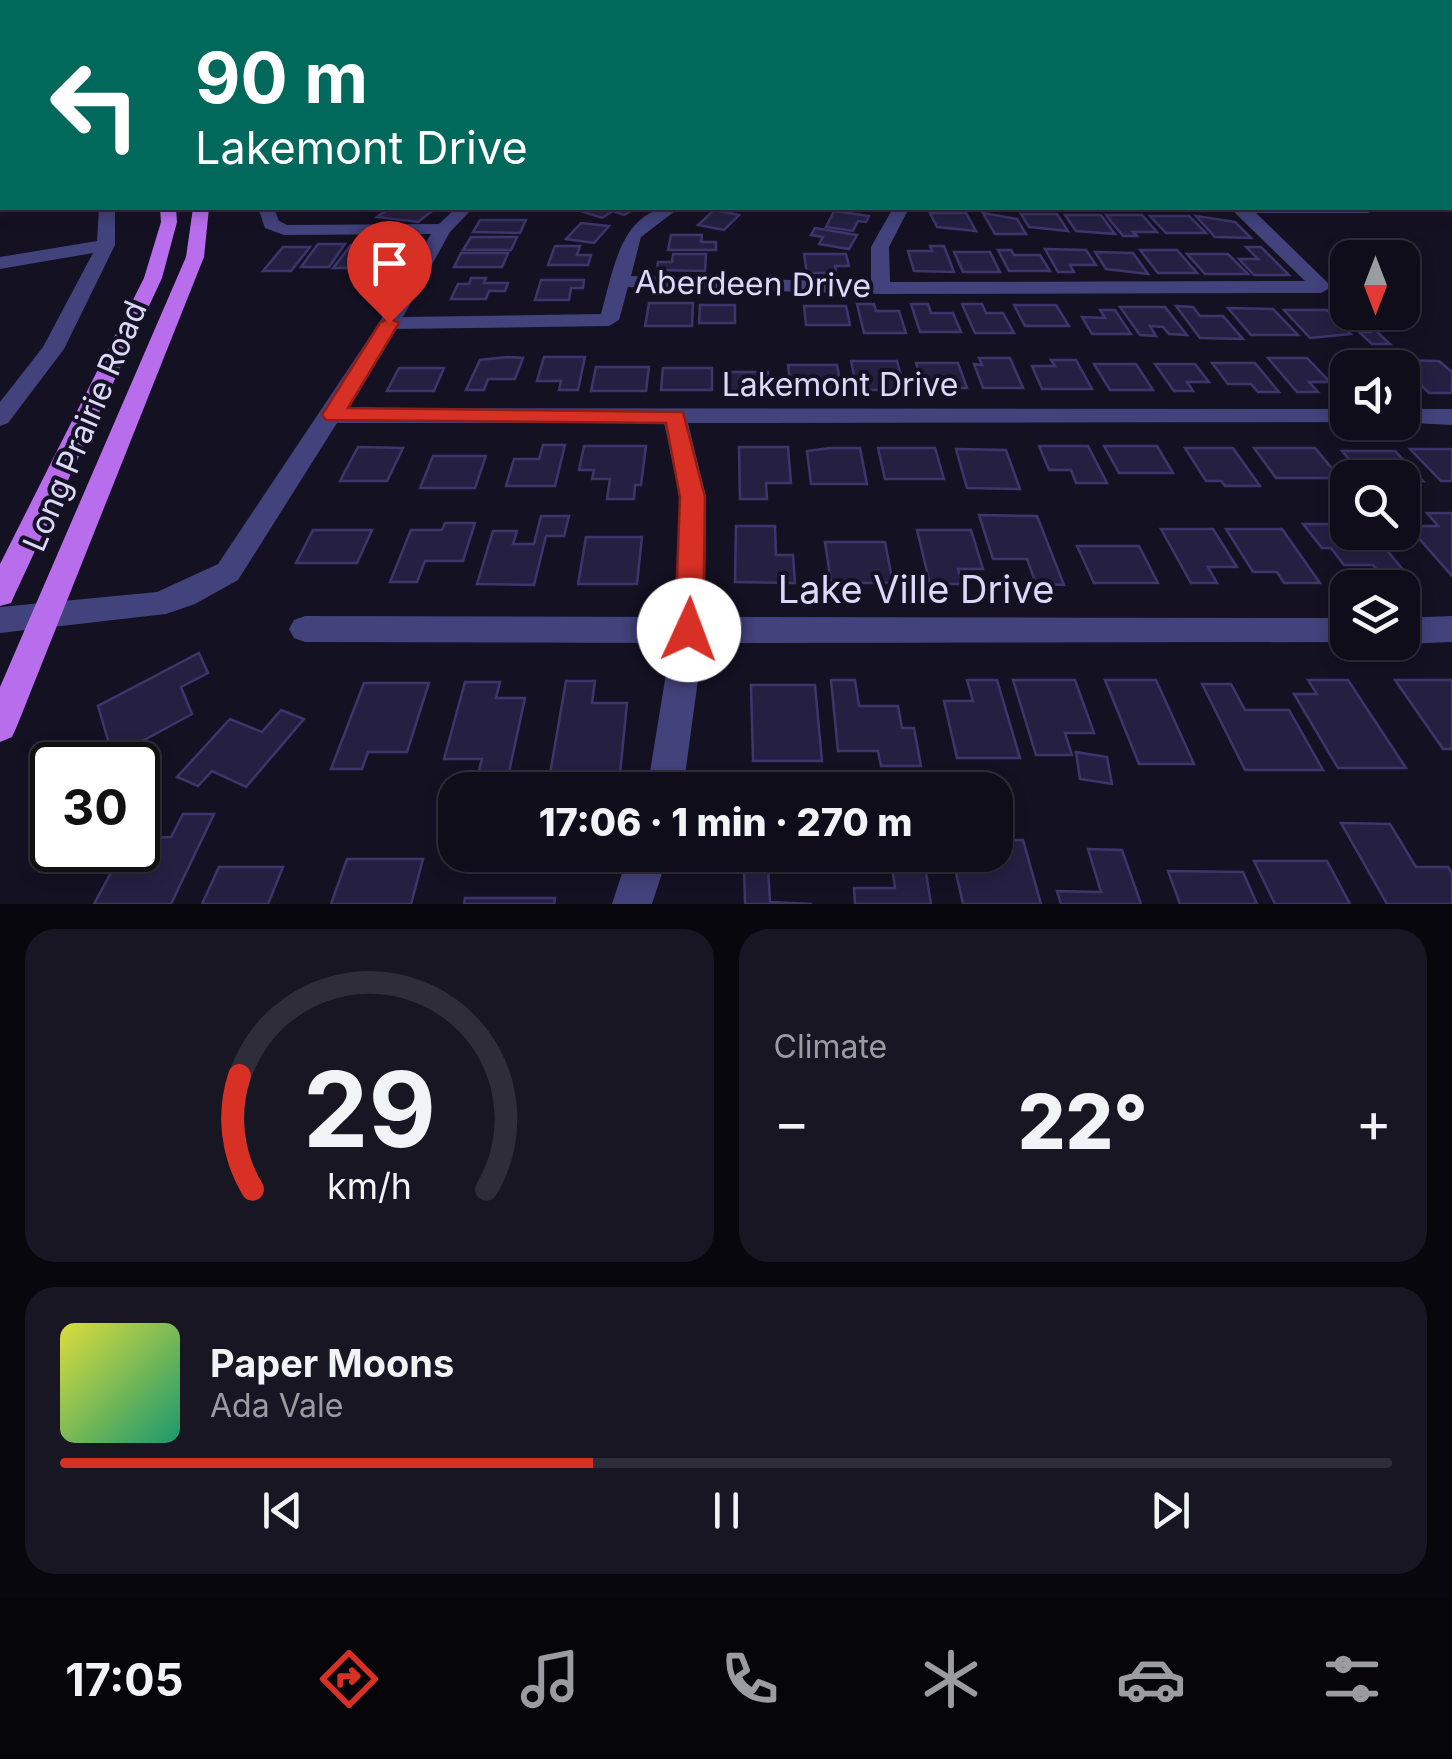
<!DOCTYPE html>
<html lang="en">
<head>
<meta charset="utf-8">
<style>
  body { margin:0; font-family:Inter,sans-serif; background:#181623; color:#f1f3f6; height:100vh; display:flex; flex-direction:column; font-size:38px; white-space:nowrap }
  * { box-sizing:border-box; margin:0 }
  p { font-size:32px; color:#9b9ca2 }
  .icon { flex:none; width:55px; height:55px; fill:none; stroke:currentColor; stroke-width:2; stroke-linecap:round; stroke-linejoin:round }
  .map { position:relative; height:904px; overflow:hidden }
  .side { display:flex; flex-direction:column; gap:25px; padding:25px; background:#08070e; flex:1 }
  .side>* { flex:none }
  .hud { position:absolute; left:0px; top:0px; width:1452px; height:210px; box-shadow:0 5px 15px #0003,0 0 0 2px #2f2d39; background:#00695c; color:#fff; overflow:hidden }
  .needle { width:65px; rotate:180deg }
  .controls { position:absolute; left:1330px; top:240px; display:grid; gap:20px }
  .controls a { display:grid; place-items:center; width:90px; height:90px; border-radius:20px; background:#0f0d1a; box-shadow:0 5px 15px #0003,0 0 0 2px #2f2d39; font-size:50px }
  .speed { position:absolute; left:30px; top:742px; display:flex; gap:20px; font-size:50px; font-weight:700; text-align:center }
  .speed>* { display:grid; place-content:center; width:130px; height:130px; border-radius:50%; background:#0f0d1a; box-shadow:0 5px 15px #0003,0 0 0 2px #2f2d39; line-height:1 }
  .speed .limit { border:5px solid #111; border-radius:15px; background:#fff; color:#111 }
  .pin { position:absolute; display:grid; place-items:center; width:85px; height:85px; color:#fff; margin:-102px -42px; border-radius:50% 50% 50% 0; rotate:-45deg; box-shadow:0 0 10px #0007 }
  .pin .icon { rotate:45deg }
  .me { position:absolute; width:110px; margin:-55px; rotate:2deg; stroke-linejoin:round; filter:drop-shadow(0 0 8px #0008) }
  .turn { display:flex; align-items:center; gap:35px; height:210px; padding:0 30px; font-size:45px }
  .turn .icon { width:130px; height:130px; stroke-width:2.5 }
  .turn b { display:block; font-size:70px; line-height:85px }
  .big { font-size:75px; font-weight:800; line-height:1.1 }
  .side .tile { flex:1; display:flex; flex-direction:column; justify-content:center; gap:15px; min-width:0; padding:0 35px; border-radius:30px; background:#181623 }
  .side .dial { align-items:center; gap:0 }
  .dial svg { height:260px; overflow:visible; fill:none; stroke:#2f2d39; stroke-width:7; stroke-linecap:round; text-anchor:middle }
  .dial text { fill:#f1f3f6; stroke:none }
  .song { display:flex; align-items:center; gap:30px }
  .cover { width:120px; height:120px; border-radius:15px; background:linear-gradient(135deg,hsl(60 70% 55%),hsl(160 70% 35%)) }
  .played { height:10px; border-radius:5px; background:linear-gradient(90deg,#d93025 40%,#2f2d39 40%) }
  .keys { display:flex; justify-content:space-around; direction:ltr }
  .heat { display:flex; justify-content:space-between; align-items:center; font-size:55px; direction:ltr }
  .side .tiles { flex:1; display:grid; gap:25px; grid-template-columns:1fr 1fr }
  .tile:last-child { grid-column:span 2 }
  .trip { position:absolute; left:438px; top:772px; width:575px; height:100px; border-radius:30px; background:#0f0d1a; box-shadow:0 5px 15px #0003,0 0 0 2px #2f2d39; font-weight:800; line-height:100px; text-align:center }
  .tabs { display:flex; height:160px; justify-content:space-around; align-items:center; background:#06050a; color:#9b9ca2 }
  .tabs .icon { width:70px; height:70px }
  .tabs .active { color:#d93025 }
  .tabs b { font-size:45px; color:#f1f3f6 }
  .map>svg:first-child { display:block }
</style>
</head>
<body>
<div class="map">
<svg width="1452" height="904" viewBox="0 0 1452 904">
  <rect width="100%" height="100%" fill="#141123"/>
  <!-- building -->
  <g fill="#252042" stroke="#3d356b" stroke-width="2.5">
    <polygon points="390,208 408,208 432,211 418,222 377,217"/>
    <polygon points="582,208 627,208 633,210 624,215 613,211 602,218 578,210"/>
    <polygon points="714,210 739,215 724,230 698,225"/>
    <polygon points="834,211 869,216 866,222 858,221 853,231 826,227"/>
    <polygon points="930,213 966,213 976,231 937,227"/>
    <polygon points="983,213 1017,219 1026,234 995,234"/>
    <polygon points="1021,214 1057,214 1068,231 1029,227"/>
    <polygon points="1065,215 1101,215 1115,234 1076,231"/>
    <polygon points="1106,215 1142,215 1157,232 1133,232 1137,236 1123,236"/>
    <polygon points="1150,216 1189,216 1206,233 1166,233"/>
    <polygon points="1196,216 1235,222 1251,238 1215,237"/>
    <polygon points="480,220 526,220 520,233 473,232"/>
    <polygon points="581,223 609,226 594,243 566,239"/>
    <polygon points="815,228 857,235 849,249 819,244 823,237 811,235"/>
    <polygon points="671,235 702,235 701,242 716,242 716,250 668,250"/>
    <polygon points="471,237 517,237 511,250 463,250"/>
    <polygon points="318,244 345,244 329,267 301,267"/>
    <polygon points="384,244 412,244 395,269 366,269"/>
    <polygon points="351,245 379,245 362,268 333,268"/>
    <polygon points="555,246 580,246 577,255 591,255 588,265 548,265"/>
    <polygon points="930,246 944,246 954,272 914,271 908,251 932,251"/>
    <polygon points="283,247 310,247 291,271 263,271"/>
    <polygon points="1246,247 1261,247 1289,275 1254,275 1239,259 1258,259"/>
    <polygon points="1045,249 1086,250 1096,265 1070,265 1074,272 1058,272"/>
    <polygon points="998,250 1011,250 1014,255 1040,255 1050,271 1009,271"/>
    <polygon points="1140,250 1177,250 1197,273 1158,273"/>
    <polygon points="954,252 990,252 1000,272 963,272"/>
    <polygon points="1095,252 1133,253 1148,274 1106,269"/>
    <polygon points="461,253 508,253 502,267 454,267"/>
    <polygon points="673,254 706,254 705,271 657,270 658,262 672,262"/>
    <polygon points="804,254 846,254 849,266 835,266 836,273 807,273"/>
    <polygon points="1187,254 1228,254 1248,274 1205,274"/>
    <polygon points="471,278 486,278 484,283 508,283 505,291 489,291 486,299 451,299 458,284 469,284"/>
    <polygon points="541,280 584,280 583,288 571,288 569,300 535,300"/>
    <polygon points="649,303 693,303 692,326 645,326"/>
    <polygon points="857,304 874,304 876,311 899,311 906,333 864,333"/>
    <polygon points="911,304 928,304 931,313 953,313 961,332 920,332"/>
    <polygon points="962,304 982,304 986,313 1003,313 1014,333 975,333"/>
    <polygon points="700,305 735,305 735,323 699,323"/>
    <polygon points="1014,305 1056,305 1069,326 1025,326"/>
    <polygon points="804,306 846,306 850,325 806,325"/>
    <polygon points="1176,306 1193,307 1200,316 1223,316 1243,339 1200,338"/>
    <polygon points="1120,307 1165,307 1187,335 1169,334 1163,327 1150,326 1156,336 1140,335"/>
    <polygon points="1228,308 1273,309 1298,335 1251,335"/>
    <polygon points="1100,310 1115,310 1131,334 1092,334 1082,317 1105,318"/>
    <polygon points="1284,310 1327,310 1351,334 1310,338"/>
    <polygon points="1348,312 1385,312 1402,327 1372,327 1390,344 1372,344 1359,332 1370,332"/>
    <polygon points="507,357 523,358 515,379 488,379 484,390 466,390 480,360"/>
    <polygon points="544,357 585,357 578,390 559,390 561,381 537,381"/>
    <polygon points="979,358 1010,358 1023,388 983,388 974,364 982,365"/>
    <polygon points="1268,358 1307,358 1330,382 1309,382 1318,392 1297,392"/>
    <polygon points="1051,360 1076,360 1092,389 1042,389 1032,366 1055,366"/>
    <polygon points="1395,360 1439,361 1452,372 1452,393 1429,393"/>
    <polygon points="851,361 897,361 905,390 857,390"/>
    <polygon points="916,363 958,363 967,388 923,388"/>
    <polygon points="1212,363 1255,363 1279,392 1258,392 1251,384 1228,384"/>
    <polygon points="1094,364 1136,364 1153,390 1110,390"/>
    <polygon points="1155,364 1195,364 1209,382 1187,382 1193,391 1174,391"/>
    <polygon points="788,365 837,365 842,391 791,391"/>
    <polygon points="596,367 649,367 646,391 591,391"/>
    <polygon points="399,368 444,368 434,391 387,391"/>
    <polygon points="663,368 712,368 712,390 661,390"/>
    <polygon points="725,372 768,372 769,391 725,391"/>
    <polygon points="543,445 565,445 555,486 506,486 514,459 539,459"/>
    <polygon points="584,446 646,446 641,485 635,485 634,499 607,499 610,479 592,479 594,470 579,470"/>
    <polygon points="1039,446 1088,446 1107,483 1076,483 1071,470 1049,470"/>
    <polygon points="1104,446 1157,446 1173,473 1119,473"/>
    <polygon points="358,447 403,448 387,481 340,481"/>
    <polygon points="739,447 788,447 791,483 766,483 767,499 740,499"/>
    <polygon points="830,448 860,448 867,484 811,484 807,451"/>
    <polygon points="878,448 935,448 944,479 885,479"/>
    <polygon points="1185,448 1233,448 1260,486 1225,486 1221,481 1206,481"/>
    <polygon points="1254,448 1315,448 1340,478 1276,478"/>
    <polygon points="956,449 1006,450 1020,489 967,488"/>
    <polygon points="1410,449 1452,449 1452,481 1441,481"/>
    <polygon points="1342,451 1395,451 1423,481 1365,478"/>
    <polygon points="433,456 486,456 475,488 420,488"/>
    <polygon points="1427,513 1452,513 1452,576 1408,526 1438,526"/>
    <polygon points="979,515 1037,516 1064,585 1036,584 1027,559 993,559"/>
    <polygon points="541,516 569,516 564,536 546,536 534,585 477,584 493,531 517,531 513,544 534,544"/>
    <polygon points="445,523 475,523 463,561 425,561 417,582 390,582 411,530 442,530"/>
    <polygon points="1303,524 1335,524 1342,532 1372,532 1413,582 1387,582 1373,565 1344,565 1331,548 1322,548"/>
    <polygon points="736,526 775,526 776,555 793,555 795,583 735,582"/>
    <polygon points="1161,529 1213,529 1237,567 1208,567 1217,583 1191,583"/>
    <polygon points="1226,529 1282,529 1320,583 1284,583 1277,572 1253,572"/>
    <polygon points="313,530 372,530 357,563 296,563"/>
    <polygon points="917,530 971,530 983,569 958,569 962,584 930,584"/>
    <polygon points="586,537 642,537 637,584 578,584"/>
    <polygon points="825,542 885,542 893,583 831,583"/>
    <polygon points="1077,546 1139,546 1158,583 1094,583"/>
    <polygon points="199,653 208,673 181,687 192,714 113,757 98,706"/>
    <polygon points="831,680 855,680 859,706 898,706 902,728 914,728 921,766 881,766 878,751 838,751"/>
    <polygon points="967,680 997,680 1020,758 957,758 944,701 973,701"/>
    <polygon points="1013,680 1075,680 1094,733 1065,733 1072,755 1036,755"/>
    <polygon points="1105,680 1156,680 1194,764 1139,764"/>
    <polygon points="1308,680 1348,680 1406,768 1338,768 1294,694 1317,694"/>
    <polygon points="1395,680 1452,680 1452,749 1443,749"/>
    <polygon points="566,681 595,681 592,703 627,703 620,774 550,774"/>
    <polygon points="465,682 500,682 496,698 525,698 508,777 477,777 482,759 444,759"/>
    <polygon points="364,683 429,683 407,752 368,752 362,769 331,769"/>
    <polygon points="1202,684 1231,684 1245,710 1289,710 1323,770 1245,770"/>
    <polygon points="751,685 815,685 822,761 753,761"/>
    <polygon points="281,710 304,719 246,787 212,771 198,786 177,777 230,719 262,732"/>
    <polygon points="1076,752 1107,757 1112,784 1080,779"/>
    <polygon points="183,814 214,814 171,904 94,904 120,856 56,856 60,850 138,850 138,838 171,837"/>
    <polygon points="1341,823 1390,824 1416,867 1448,867 1452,873 1452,904 1387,904"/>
    <polygon points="995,840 1023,840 1041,904 963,904 952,855 995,855"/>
    <polygon points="1088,849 1122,850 1141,904 1061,904 1057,891 1101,892"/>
    <polygon points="347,859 423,859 411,904 331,904"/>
    <polygon points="891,860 924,860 931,904 855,904 854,888 895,888"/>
    <polygon points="1254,861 1327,861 1350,904 1275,904"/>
    <polygon points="219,867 283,867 268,904 202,904"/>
    <polygon points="744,867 768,867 770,902 812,904 745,904"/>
    <polygon points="1168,871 1243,872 1257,904 1180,904"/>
    <polygon points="465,898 555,898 554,904 464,904"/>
  </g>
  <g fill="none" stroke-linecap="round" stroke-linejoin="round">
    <!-- minor -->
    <g fill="#42427c" fill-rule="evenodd">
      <rect x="1450" y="116" width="2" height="9"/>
      <rect x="0" y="118" width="2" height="8"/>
      <polygon points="99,208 115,208 115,245 64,349 8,423 0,426 0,402 43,347 93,253 0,269 0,257 97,241"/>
      <path d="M258 208H274L279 221 287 225 439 224 456 208H473L450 232 403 317 601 314C613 272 621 204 679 208L641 237 631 276 871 282V247L893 208H909L889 247 890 282 1305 281 1230 208H1376L1368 213H1256L1328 283 1331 287 1321 293 881 294 628 287 619 320 609 326 395 329 346 408 1348 409V422H1356L688 423 706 497 705 617 1348 618V642H1353L703 643 683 790H647L671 643 305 642 294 638 289 629 294 620 305 616 674 617 680 497 664 423H337L238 580 195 604 166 614 0 633V607L157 592 218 564 379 323 431 234 284 235 265 228Z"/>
      <polygon points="1402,409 1452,409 1452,425 1394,422 1402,422"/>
      <polygon points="1452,616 1452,642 1402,644 1397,642 1402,642 1402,618"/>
      <polygon points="628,855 668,855 652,904 612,904"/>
    </g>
    <!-- major -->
    <g fill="#b86ded" fill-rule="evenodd">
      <polygon points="160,208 176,208 177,222 162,278 15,594 11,603 0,606 0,564 144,278 161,222"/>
      <polygon points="193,208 209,208 204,257 17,726 12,737 0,742 0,687 186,257"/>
    </g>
  </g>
  <!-- sky -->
  <linearGradient id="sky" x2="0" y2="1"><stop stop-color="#0b0913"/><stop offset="0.43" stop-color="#343850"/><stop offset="1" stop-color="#343850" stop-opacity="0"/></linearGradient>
  <rect width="1452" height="221" fill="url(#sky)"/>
  <!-- route -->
  <polygon fill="#d93025" stroke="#8d1f18" stroke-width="2.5" points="389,318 399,323 348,408 683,412 705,497 703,630 699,639 689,642 679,639 675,630 680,497 666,423 326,420 322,415 380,323"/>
  <g text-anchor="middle" stroke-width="8" stroke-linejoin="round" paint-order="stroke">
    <!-- street labels -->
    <g font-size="32" fill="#dbd8fa" stroke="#141123">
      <text transform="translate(753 284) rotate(1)" y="11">Aberdeen Drive</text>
      <text x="840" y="396">Lakemont Drive</text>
      <text transform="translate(85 426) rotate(-67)" y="11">Long Prairie Road</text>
    </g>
    <!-- near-street labels -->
    <g font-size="38" fill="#dbd8fa" stroke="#141123">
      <text x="916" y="603">Lake Ville Drive</text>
    </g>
  </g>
</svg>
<div class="controls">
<a><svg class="needle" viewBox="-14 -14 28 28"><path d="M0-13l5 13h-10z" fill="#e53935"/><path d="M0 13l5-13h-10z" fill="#9b9ca2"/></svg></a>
<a><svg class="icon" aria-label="sound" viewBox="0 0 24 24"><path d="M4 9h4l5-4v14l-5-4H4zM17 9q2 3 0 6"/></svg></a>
<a><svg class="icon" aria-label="search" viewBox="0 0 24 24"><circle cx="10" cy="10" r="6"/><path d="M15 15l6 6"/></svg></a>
<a><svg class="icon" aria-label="layers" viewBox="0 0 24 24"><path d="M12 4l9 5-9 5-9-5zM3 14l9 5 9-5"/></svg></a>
</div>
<div class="speed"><div class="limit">30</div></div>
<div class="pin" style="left:389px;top:323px;background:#d93025"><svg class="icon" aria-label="arrive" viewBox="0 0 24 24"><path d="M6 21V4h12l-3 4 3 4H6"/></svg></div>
<svg class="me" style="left:689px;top:630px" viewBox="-20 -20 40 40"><circle r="19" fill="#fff"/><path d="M0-13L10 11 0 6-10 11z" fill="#d93025"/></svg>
<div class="trip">17:06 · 1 min · 270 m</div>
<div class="hud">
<div class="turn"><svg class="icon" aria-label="left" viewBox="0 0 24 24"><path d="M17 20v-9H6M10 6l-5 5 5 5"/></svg><div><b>90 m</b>Lakemont Drive</div></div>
</div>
</div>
<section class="side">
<div class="tiles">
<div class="tile dial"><svg viewBox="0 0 100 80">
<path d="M14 69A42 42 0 1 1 86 69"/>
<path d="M14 69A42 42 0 0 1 10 34" stroke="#d93025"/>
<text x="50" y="56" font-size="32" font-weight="700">29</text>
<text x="50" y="72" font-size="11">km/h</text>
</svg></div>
<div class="tile"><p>Climate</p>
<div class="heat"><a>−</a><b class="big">22°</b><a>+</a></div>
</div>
<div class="tile">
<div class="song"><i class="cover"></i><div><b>Paper Moons</b><p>Ada Vale</p></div></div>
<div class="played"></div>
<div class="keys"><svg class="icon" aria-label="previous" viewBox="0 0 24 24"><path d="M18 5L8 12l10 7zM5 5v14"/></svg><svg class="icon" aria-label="pause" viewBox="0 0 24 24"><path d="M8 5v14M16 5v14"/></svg><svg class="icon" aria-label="next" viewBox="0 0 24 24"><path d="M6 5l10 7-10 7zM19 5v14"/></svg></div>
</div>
</div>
</section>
<nav class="tabs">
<b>17:05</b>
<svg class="icon active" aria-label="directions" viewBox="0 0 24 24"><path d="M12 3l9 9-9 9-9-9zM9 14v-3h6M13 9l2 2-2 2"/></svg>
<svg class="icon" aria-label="music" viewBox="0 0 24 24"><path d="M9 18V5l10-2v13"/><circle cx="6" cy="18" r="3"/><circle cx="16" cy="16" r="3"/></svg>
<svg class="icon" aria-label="phone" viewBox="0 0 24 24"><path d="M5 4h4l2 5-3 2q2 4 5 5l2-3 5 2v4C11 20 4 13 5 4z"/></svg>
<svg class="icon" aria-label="climate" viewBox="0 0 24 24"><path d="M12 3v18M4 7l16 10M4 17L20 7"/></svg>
<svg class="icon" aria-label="car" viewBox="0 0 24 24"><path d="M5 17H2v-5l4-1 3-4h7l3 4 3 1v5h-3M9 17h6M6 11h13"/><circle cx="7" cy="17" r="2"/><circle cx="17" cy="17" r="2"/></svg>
<svg class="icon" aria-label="filters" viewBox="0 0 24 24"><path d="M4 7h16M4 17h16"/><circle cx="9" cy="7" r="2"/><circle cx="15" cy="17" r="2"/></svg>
</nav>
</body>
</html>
